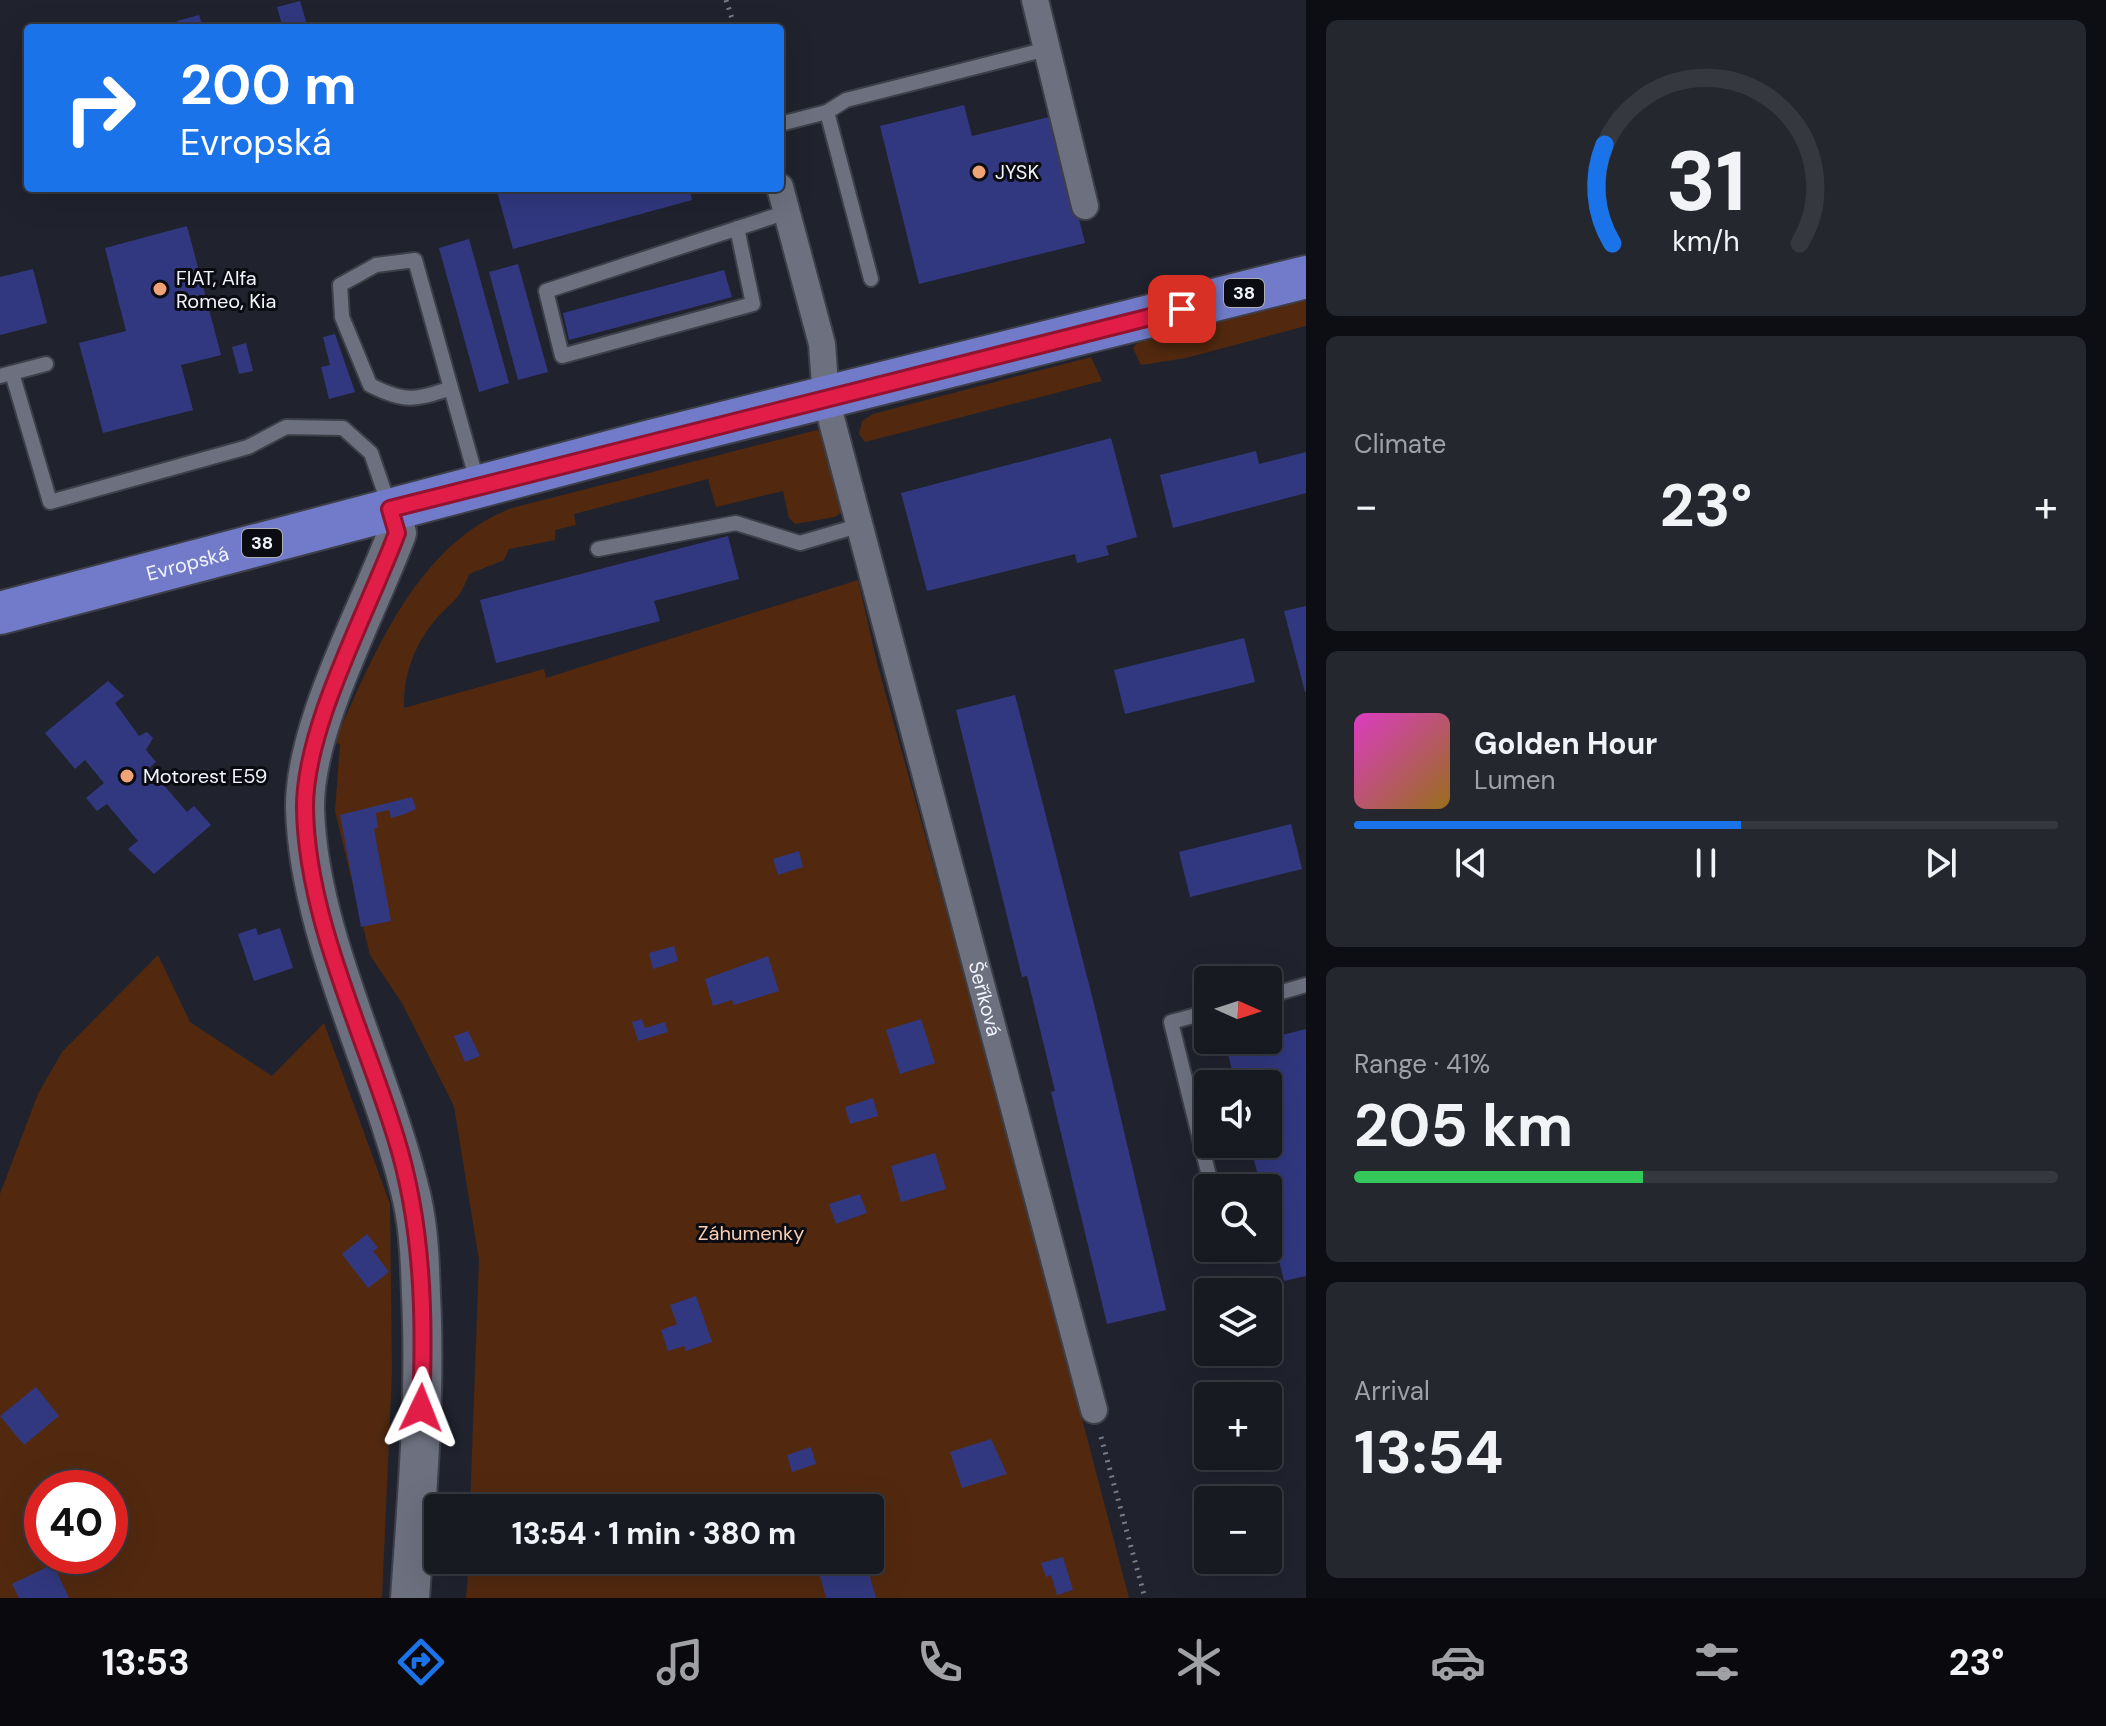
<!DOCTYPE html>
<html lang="en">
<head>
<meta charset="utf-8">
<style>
  body { margin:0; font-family:"DM Sans",sans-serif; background:#25272f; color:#f1f3f6; height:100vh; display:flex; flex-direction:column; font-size:30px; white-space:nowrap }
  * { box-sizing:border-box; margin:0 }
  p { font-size:26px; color:#9fa1a5 }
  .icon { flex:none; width:44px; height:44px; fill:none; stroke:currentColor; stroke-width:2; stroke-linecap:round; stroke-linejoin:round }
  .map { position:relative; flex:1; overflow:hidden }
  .side { display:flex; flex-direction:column; gap:20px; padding:20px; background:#0d0e13; width:800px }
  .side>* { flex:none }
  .top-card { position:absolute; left:24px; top:24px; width:760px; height:168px; border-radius:8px; box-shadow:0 8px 32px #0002,0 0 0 2px #363840; background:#1a73e8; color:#fff; overflow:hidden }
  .needle { width:52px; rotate:93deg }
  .fabs { position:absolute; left:1194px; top:966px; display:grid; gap:16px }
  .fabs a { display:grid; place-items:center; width:88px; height:88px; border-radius:8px; background:#181a22; box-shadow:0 8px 32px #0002,0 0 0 2px #363840; font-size:40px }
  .speed { position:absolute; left:24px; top:1470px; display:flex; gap:16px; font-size:40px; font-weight:700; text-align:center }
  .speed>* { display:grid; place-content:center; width:104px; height:104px; border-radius:50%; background:#181a22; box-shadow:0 8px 32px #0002,0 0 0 2px #363840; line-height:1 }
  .speed .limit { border:12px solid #d22; background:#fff; color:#111 }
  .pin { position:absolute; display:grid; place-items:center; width:68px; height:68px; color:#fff; margin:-34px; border-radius:16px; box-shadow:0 4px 12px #0006 }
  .me { position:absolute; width:88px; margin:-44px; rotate:2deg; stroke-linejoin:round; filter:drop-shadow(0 0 6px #0008) }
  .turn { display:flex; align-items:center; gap:28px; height:168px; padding:0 24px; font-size:36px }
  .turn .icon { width:104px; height:104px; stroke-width:2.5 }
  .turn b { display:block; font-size:56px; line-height:68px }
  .big { font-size:60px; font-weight:700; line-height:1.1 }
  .side .widget { flex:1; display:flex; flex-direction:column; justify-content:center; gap:12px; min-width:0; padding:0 28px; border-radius:12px; background:#25272f }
  .side .dial { align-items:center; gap:0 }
  .dial svg { height:208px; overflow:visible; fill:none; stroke:#363840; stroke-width:7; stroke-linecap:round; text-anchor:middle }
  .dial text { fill:#f1f3f6; stroke:none }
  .song { display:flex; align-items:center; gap:24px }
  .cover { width:96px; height:96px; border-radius:12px; background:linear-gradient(135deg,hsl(310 70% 55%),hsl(40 70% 35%)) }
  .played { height:8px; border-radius:4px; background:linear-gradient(90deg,#1a73e8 55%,#363840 55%) }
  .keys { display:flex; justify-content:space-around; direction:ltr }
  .heat { display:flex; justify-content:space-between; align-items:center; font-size:44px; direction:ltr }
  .charge { height:12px; border-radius:6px; background:linear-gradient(90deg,#34c759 41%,#363840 0) }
  .trip { position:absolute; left:424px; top:1494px; width:460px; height:80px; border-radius:8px; background:#181a22; box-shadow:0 8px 32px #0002,0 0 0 2px #363840; font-weight:700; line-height:80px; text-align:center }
  .dock { display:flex; height:128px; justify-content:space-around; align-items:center; background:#0a0a0e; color:#9fa1a5 }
  .dock .icon { width:56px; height:56px }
  .dock .selected { color:#1a73e8 }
  .dock b { font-size:36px; color:#f1f3f6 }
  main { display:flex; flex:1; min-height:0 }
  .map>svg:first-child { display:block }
</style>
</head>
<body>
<main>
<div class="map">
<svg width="1306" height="1598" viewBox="0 0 1306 1598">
  <rect width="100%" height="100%" fill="#20232e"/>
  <!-- green -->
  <g fill="#52290f" fill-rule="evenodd">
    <polygon points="1306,297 1306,326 1186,358 1141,365 1133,348 1139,341"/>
    <polygon points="1091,357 1102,381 865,442 859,434 862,421 873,414"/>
    <path d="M817 430 823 434 842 512 835 517 795 524 789 518 783 491 716 507 708 479 574 514 576 525 555 530V540L509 549 504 560 469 574C459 603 449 602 432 624 413 648 403 678 404 708L544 669 546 678 858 580 877 663 992 1075 1129 1598H466L469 1560H870V1508H470L479 1260 454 1106 402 1003 370 955 335 811 340 744 334 743C373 657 416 544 512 508Z"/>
    <path d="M158 955 190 1022 272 1076 324 1023 390 1204 392 1371 382 1598H0V1194L38 1094 62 1052ZM42 1488H110V1556H42Z"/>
  </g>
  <!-- building -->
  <g fill="#31387f">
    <polygon points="300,1 308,28 283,28 277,7"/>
    <polygon points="199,15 203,28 179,28 177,21"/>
    <polygon points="964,105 972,136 1053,116 1085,243 919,284 880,126"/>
    <polygon points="496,188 689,188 692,200 513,249"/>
    <polygon points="187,226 221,355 181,365 193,410 103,433 79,343 126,331 105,248"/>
    <polygon points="469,239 509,383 479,392 439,248"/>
    <polygon points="518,264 548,372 518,380 489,272"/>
    <polygon points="33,269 47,323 0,335 0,277"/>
    <polygon points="724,270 732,297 569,340 563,313"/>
    <polygon points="335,334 355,392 329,399 321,367 330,365 323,337"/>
    <polygon points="246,343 253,371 239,374 232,347"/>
    <polygon points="1111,438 1137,537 1106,546 1109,555 1077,563 1075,554 927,591 901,493"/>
    <polygon points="1256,451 1259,464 1306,452 1306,493 1173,528 1160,475"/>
    <polygon points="728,536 739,579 654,601 660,621 496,663 480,600"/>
    <polygon points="1306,606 1306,692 1305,692 1284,611"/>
    <polygon points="1244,638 1255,682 1125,714 1114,670"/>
    <polygon points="108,681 124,696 115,703 139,736 147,732 153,738 146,750 156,762 149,768 187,812 194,806 211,825 154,874 128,849 138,841 107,804 97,811 86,798 104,783 85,760 75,769 45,733"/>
    <polygon points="1015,695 1095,1008 1166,1310 1107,1324 1051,1092 1055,1091 1027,976 1022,977 956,710"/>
    <polygon points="412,797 416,809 405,814 391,818 389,810 376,813 378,828 374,829 391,921 361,927 340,815"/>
    <polygon points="1291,824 1302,869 1190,897 1179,852"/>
    <polygon points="799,851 803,867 778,875 773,859"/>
    <polygon points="256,928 258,935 280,928 293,968 254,981 238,934"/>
    <polygon points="674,946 678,961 653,969 649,953"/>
    <polygon points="768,956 779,991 734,1005 732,1000 713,1006 705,979"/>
    <polygon points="642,1019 645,1028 665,1022 668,1032 638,1041 632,1022"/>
    <polygon points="921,1019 935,1063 900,1074 886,1030"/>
    <polygon points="1306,1029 1306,1276 1284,1281 1268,1215 1268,1188 1261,1188 1250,1144 1268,1144 1268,1084 1235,1084 1227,1049"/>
    <polygon points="468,1031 480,1056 465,1062 454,1036"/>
    <polygon points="873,1098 878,1116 850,1124 845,1107"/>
    <polygon points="935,1153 946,1189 901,1202 891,1166"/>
    <polygon points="860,1194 867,1213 836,1224 829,1204"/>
    <polygon points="367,1234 378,1248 373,1251 389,1272 368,1288 342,1254"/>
    <polygon points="696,1296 712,1342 686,1351 684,1346 668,1351 661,1330 677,1324 670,1305"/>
    <polygon points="36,1387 59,1416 24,1445 0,1416"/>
    <polygon points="991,1439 1007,1474 962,1488 950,1452"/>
    <polygon points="811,1447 816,1464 792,1472 787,1455"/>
    <polygon points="42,1525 42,1552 34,1556 23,1535"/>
    <polygon points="1063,1557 1073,1590 1057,1595 1051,1575 1046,1577 1041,1563"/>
    <polygon points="866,1563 876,1598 826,1598 820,1576"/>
    <polygon points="53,1564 69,1598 19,1598 12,1584"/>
  </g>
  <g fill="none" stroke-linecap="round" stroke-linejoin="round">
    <defs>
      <g id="lane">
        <polyline points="827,112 846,100 1047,49"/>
        <polyline points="780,124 827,112 871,279"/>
        <polyline points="737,228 753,304 562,356 546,291 787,212"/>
        <polyline points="12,373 50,502 248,447 286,427 343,428 371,453 390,508"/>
        <polyline points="0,376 46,364"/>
        <path d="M451 388C415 401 403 402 370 385L342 317 340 285 376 265 415 260 477 481"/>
        <polyline points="598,549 736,523 800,543 861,525"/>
        <polyline points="1268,996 1306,985"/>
        <polyline points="1208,1012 1171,1022 1212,1188"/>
        <polyline points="1227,1248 1228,1250"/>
      </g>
      <g id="street">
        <polyline points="1035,0 1085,206"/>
        <path id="s1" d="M780 187 822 344 826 399 1094 1410"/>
      </g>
      <path id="secondary" d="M390 509 397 533C368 611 304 727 305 808 308 935 383 1073 412 1199 419 1230 420 1264 421 1295 426 1396 417 1497 410 1598"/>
      <g id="primary">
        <path id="s2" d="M0 613 647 442 1306 277"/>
      </g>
    </defs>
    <!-- lane casing -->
    <use href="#lane" stroke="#3d3f49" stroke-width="18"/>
    <!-- street casing -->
    <use href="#street" stroke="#3d3f49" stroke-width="30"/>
    <!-- secondary casing -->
    <use href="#secondary" stroke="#3d3f49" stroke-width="42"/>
    <!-- primary casing -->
    <use href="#primary" stroke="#3d3f49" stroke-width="46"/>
    <!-- path -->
    <g stroke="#787a84" stroke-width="5" stroke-dasharray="2 6" stroke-linecap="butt">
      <polyline points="726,0 735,28"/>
      <polyline points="1101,1437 1145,1598"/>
    </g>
    <!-- lane -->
    <use href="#lane" stroke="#6d707e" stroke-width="14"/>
    <!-- street -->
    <use href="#street" stroke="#6d707e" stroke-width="26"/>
    <!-- secondary -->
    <use href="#secondary" stroke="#6d707e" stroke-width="38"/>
    <!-- primary -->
    <use href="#primary" stroke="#727bc9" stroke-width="42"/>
  </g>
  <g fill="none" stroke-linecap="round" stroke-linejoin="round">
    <defs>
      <path id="route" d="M421 1408C425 1317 423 1225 396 1138 364 1033 306 917 305 807 305 726 368 611 397 533L390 509 1182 309"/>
    </defs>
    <!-- route casing -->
    <use href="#route" stroke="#92132f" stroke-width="20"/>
    <!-- route -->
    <use href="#route" stroke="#e11d48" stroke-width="14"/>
  </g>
  <!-- markers -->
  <g fill="#efa377" stroke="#0b0c11" stroke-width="3">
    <circle cx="979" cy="172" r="8"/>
    <circle cx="160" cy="289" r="8"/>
    <circle cx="127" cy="776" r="8"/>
  </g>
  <g text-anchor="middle" stroke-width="6" stroke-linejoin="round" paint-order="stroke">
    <!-- shield labels -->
    <g fill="#0b0c11" stroke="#adaeb6" stroke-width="2">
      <rect x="1224" y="279" width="40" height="28" rx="6"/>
      <rect x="242" y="529" width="40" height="28" rx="6"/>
    </g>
    <g font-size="18" font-weight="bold" fill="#f2f4fd">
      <text x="1244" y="299">38</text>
      <text x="262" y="549">38</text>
    </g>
    <!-- poi labels -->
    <g font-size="20" fill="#f2f4fd" stroke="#0b0c11" text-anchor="start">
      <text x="995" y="179">JYSK</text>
      <text x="176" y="285">FIAT, Alfa<tspan x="176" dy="23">Romeo, Kia</tspan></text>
      <text x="143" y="783">Motorest E59</text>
    </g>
    <!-- street labels -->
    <g font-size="20" fill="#f2f4fd" stroke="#0b0c11">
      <text dy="7" stroke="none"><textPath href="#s2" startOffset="194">Evropská</textPath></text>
      <text dy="7" stroke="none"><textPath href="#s1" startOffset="838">Šeříková</textPath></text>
    </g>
    <!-- park labels -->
    <g font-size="20" fill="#faceb5" stroke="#0b0c11">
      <text x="751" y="1240">Záhumenky</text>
    </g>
  </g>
</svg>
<div class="fabs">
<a><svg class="needle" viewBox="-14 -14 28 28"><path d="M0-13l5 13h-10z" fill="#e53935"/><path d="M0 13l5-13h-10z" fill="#9fa1a5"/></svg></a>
<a><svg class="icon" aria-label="sound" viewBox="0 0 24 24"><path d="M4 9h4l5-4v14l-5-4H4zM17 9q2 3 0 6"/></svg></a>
<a><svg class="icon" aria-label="search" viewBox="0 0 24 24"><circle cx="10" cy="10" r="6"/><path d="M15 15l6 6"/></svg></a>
<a><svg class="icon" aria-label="layers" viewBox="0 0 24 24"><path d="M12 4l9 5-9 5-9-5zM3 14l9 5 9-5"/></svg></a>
<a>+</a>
<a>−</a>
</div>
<div class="speed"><div class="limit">40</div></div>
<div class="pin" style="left:1182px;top:309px;background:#d93025"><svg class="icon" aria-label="arrive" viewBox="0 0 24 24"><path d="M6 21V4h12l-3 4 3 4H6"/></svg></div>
<svg class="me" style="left:421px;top:1408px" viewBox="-20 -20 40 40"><path d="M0-17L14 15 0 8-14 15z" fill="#e11d48" stroke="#fff" stroke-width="4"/></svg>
<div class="trip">13:54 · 1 min · 380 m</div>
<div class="top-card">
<div class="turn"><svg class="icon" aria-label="right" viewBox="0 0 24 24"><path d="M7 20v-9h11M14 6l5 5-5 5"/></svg><div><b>200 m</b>Evropská</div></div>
</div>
</div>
<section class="side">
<div class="widget dial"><svg viewBox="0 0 100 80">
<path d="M14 69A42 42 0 1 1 86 69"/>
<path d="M14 69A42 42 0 0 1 11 31" stroke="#1a73e8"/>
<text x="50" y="56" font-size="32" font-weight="700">31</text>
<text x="50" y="72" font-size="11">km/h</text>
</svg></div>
<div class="widget"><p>Climate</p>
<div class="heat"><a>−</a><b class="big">23°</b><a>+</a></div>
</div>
<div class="widget">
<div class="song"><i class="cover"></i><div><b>Golden Hour</b><p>Lumen</p></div></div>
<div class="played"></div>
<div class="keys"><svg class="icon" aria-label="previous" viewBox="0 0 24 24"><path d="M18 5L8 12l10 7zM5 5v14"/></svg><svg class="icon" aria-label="pause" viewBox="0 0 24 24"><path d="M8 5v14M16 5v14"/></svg><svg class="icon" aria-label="next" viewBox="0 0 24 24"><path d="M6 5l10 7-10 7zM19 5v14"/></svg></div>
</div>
<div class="widget"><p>Range · 41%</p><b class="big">205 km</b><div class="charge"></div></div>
<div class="widget"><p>Arrival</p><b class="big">13:54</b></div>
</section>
</main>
<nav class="dock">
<b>13:53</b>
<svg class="icon selected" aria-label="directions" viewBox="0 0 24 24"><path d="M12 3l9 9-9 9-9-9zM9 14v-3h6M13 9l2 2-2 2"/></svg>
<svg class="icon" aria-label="music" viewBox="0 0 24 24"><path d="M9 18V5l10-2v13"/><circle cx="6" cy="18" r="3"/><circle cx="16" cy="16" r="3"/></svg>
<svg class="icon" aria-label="phone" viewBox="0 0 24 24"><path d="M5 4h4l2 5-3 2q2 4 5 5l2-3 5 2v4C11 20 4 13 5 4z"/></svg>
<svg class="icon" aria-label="climate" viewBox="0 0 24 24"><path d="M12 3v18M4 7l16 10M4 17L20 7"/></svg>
<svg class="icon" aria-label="car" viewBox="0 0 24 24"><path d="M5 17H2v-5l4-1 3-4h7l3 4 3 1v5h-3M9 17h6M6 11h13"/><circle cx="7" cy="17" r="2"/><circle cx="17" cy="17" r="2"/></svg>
<svg class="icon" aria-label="filters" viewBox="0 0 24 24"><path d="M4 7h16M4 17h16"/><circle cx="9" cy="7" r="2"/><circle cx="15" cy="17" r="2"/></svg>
<b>23°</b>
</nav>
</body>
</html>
